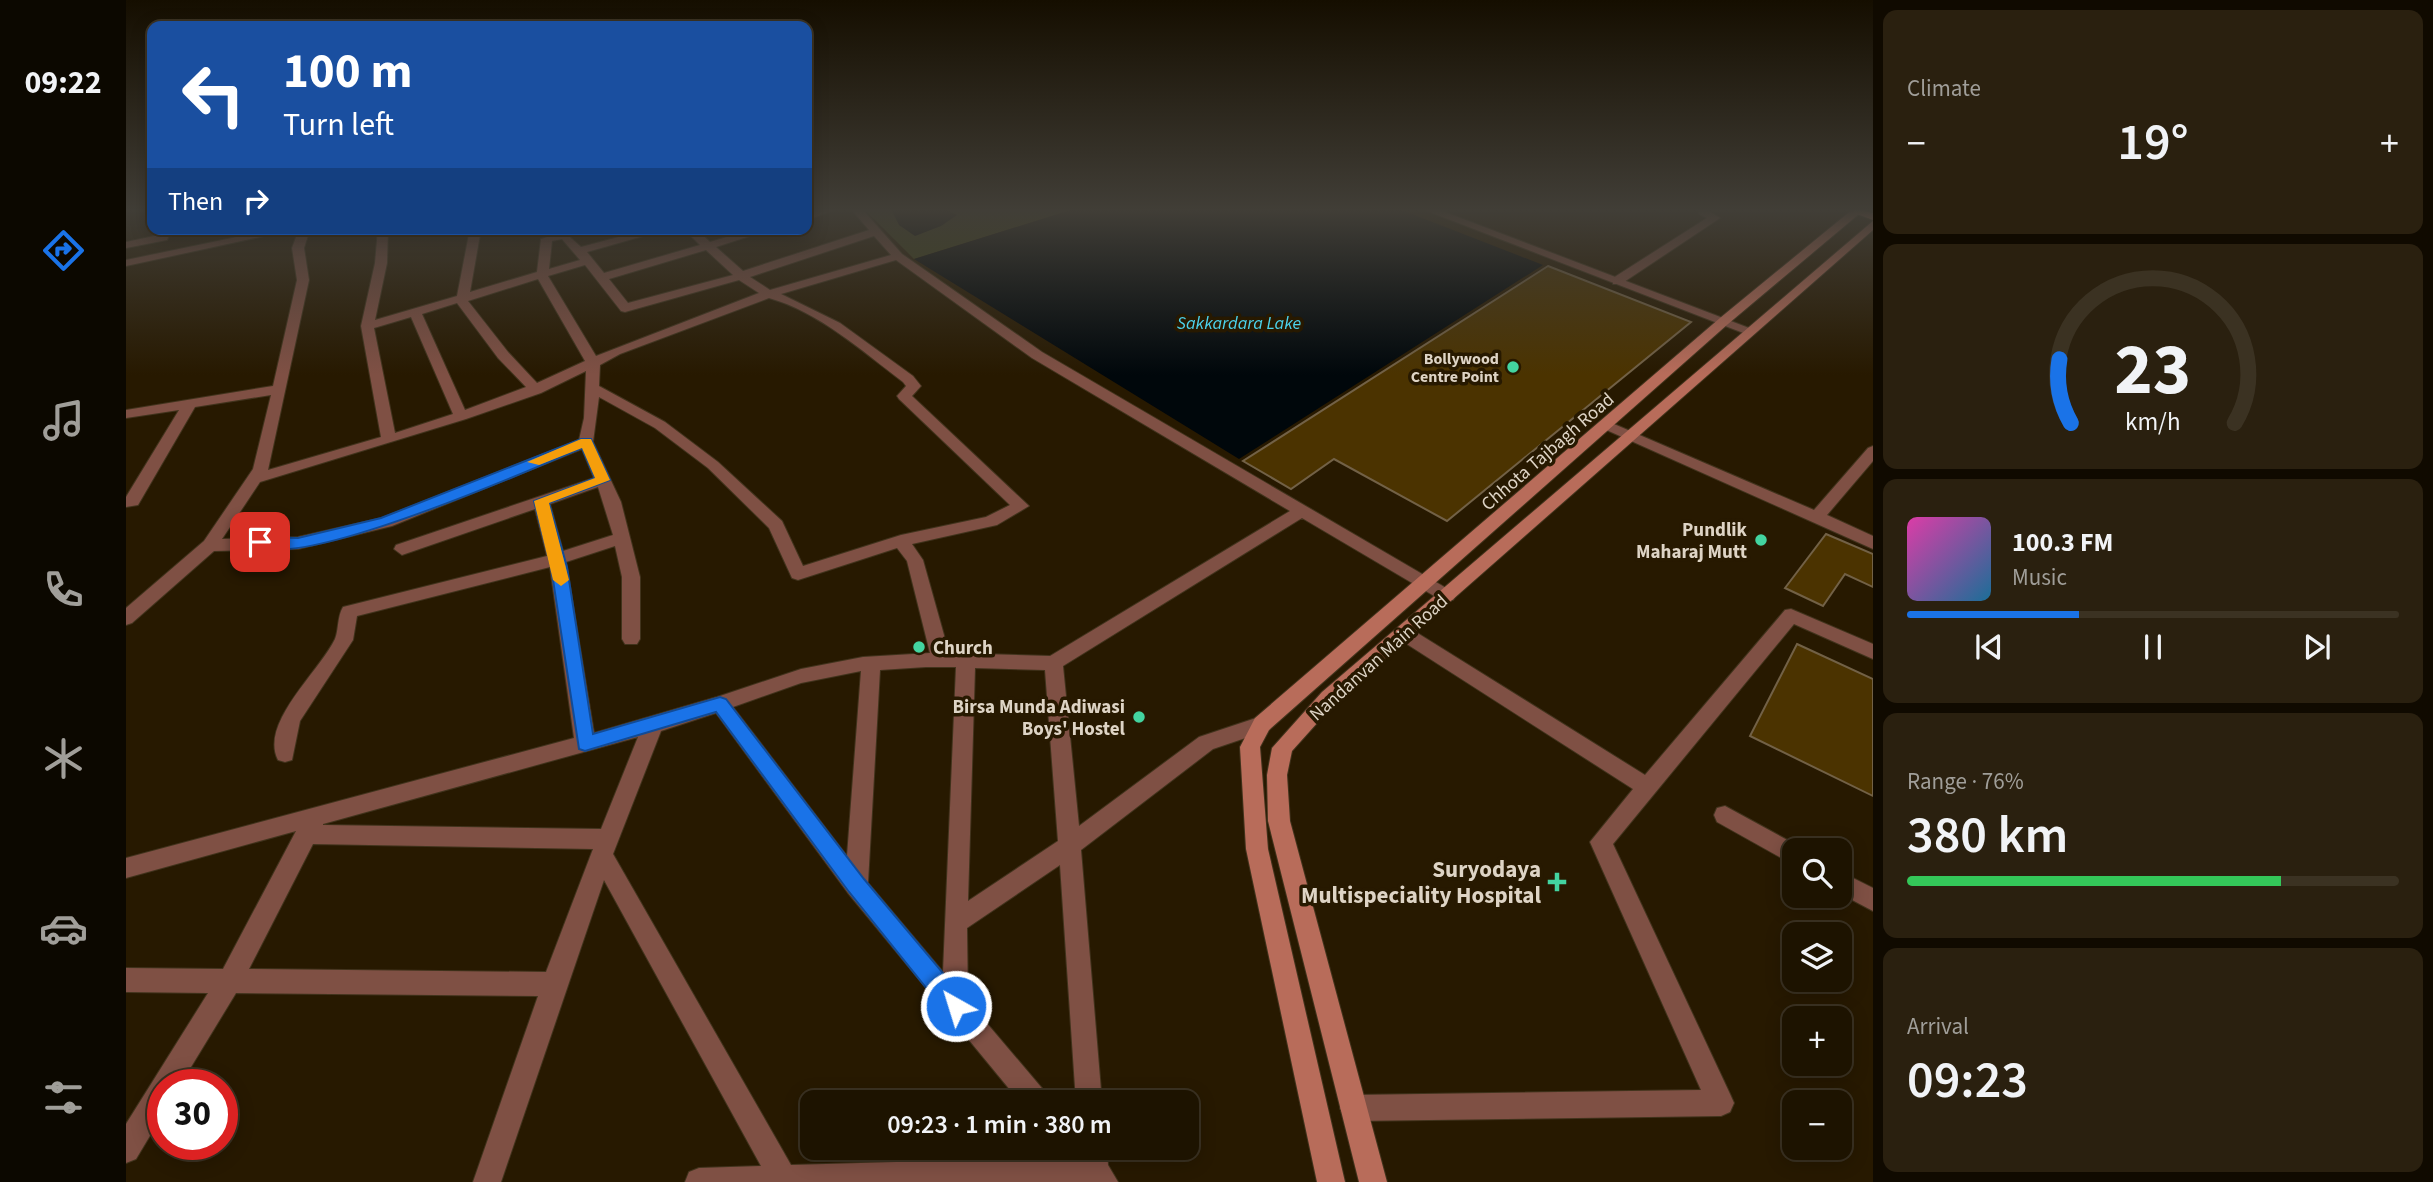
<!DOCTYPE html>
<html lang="en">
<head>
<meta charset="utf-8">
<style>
  body { margin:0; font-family:"Source Sans 3",sans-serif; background:#2a200f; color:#f1f3f6; height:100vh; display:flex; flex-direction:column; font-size:26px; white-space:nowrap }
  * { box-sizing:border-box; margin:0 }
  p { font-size:23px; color:#a09e99 }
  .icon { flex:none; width:38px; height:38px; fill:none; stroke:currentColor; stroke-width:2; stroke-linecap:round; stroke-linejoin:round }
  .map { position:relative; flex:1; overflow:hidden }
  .panel { display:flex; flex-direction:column; gap:10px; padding:10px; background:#100a00; width:560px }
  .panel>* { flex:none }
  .banner { position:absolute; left:21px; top:21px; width:665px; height:214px; border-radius:14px; box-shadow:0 4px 18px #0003,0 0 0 2px #3b3222; background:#1a4fa0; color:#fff; overflow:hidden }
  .fabs { position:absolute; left:1656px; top:838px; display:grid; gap:14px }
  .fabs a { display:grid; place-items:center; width:70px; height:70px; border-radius:14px; background:#1d1300; box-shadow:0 4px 18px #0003,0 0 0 2px #3b3222; font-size:35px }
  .speed { position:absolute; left:21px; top:1069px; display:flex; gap:14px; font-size:35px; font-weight:700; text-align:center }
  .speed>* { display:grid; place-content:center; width:91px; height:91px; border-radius:50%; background:#1d1300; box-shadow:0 4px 18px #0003,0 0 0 2px #3b3222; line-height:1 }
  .speed .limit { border:10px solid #d22; background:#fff; color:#111 }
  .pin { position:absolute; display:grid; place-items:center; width:60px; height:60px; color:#fff; margin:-30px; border-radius:14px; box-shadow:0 4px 10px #0006 }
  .me { position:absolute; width:77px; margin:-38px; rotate:321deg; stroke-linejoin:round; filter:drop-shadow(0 0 5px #0008) }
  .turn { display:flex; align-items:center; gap:24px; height:147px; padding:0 21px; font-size:32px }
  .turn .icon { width:91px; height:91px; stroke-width:2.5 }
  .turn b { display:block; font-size:49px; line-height:60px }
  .then { display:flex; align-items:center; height:66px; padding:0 21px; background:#0003; gap:14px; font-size:26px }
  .big { font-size:52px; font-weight:600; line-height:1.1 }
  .panel .widget { flex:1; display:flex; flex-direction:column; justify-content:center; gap:10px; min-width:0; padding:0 24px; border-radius:14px; background:#2a200f }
  .panel .dial { align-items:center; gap:0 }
  .dial svg { height:182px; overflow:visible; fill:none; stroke:#3b3222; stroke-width:7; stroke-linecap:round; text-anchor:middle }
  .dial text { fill:#f1f3f6; stroke:none }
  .song { display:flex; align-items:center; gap:21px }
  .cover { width:84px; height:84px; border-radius:10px; background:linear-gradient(135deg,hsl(320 70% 55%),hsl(200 70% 35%)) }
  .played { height:7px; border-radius:4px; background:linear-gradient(90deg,#1a73e8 35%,#3b3222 35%) }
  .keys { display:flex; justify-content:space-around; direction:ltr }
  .heat { display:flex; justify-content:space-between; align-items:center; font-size:38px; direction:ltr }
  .charge { height:10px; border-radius:5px; background:linear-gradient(90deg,#34c759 76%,#3b3222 0) }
  .trip { position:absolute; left:674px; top:1090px; width:399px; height:70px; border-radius:14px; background:#1d1300; box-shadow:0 4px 18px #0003,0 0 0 2px #3b3222; font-weight:600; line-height:70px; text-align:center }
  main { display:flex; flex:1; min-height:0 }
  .tab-bar { display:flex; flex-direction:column; width:126px; justify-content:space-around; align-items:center; background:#0c0800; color:#a09e99 }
  .tab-bar .icon { width:49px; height:49px }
  .tab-bar .selected { color:#1a73e8 }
  .tab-bar b { font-size:32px; color:#f1f3f6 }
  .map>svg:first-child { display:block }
</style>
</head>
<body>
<main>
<nav class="tab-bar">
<b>09:22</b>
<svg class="icon selected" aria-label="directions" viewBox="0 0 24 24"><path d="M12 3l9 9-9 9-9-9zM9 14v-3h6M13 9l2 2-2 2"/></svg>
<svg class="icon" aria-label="music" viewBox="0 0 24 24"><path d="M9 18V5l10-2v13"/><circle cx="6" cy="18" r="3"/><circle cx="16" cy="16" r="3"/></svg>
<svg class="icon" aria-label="phone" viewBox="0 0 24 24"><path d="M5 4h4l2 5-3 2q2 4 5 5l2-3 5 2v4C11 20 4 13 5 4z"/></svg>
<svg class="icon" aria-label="climate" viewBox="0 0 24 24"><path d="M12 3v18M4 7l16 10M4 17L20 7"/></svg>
<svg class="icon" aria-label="car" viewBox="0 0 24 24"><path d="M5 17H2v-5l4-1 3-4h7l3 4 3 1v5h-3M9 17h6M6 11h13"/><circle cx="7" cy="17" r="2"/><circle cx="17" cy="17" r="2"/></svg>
<svg class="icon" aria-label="filters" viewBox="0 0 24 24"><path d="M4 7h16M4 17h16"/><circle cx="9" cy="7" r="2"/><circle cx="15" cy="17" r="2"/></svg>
</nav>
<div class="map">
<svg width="1747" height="1182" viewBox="0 0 1747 1182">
  <rect width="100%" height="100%" fill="#271900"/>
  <!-- green -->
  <polygon fill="#3d4419" points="738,209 948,209 788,259"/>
  <!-- water -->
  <g fill="#00070b">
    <polygon points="769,209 819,209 831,215 815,226 789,236 773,225 766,211"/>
    <polygon points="948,209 1273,209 1417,265 1113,459 788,259"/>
  </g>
  <!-- building -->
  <g fill="#4b3300" stroke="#726146" stroke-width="2">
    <polygon points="1422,266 1565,322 1321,521 1208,459 1165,489 1117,461"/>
    <polygon points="1700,534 1747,554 1747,587 1719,574 1697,606 1659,588"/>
    <polygon points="1671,644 1747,679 1747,796 1624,736"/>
  </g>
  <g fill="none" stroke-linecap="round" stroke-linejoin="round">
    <defs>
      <g id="minor">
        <polygon points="695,209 711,209 681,220 681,214"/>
        <path d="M725 209H736L776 254 916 352 1327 592 1330 596 1327 600H1315L1176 518 937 666 953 826 1073 737 1136 716 1143 718 1146 724 1143 730 1087 749 955 850 976 1102H950L934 865 841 928 842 1001 920 1093 924 1102H894L722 893 590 713 535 731 487 854 665 1165 940 1157 936 1148H981L982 1165 992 1182H559L563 1172 573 1168 635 1166 478 880 375 1182H347L412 996 110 993 54 1085H37V1114L10 1159 0 1163V1124L82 993 0 992V968L97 969 170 831 0 878V858L448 738 424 567 231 616 227 640 174 721 166 760 159 762 152 760C133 723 194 671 209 639 213 629 211 617 217 607L421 556 409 509 276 555 268 549 270 545 468 478 456 449 266 526 172 549 88 551 6 623 0 625V608L78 541 127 469 145 395 69 407 12 505 0 507V497L53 410 0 418V410L147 386 171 280 166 248 173 229H184L178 248 183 280 142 470 255 437 235 326 249 263 252 229H262L261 263 249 320 331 296 344 229H355L344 292 411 272 415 239 438 232 455 247 523 229H542L461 252 478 273 574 245 558 229H570L584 242 628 229H646L590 247 617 271 743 230ZM748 236 765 255 644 290 624 277ZM436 239 454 260 423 269 426 241ZM580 250 607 275 502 303 483 279ZM770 260 906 358 1164 511 924 656 823 653 797 560 786 544 871 525 903 506 786 396 795 386 787 376 714 323 655 294ZM459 265 495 311 499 312 613 280 633 293 470 356 422 276ZM412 279 459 361 411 383 382 352 342 301ZM643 298C693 312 736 351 777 382L780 386 771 396 773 399 884 505 860 517 775 535 677 566 656 521 592 462 539 422 473 386 474 365 494 354ZM331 303 372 358 400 387 339 410 296 314ZM285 317 327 414 269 433 248 328ZM460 371 458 418 453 440 256 518 172 537 96 539 134 482 340 419 415 393ZM473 397 529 428 582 468 643 528 666 578 672 580 771 548 781 561 804 653 737 657 675 669 591 697 468 733 440 562 489 546 496 577V639L499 644H511L514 639V577L495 502 467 442ZM472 487 487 535 437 551 424 504ZM800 667H830L817 972 742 883 754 670ZM849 668 919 670 932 841 842 901ZM735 671 721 856 607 707 675 683ZM512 737 475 829 197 825V824ZM187 844 467 849 420 972 123 969Z"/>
        <polygon points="1573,210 1581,210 1594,218 1495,284 1487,284 1487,278 1581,218 1573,214"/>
        <polygon points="35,229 46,229 41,240 0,248 0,242 33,235"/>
        <polygon points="149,229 171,229 0,266 0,260"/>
        <polygon points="1481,421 1688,510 1742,448 1747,446 1747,461 1701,515 1747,536 1747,549 1476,428 1476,422"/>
        <polygon points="1665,609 1747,644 1747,659 1668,624 1487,844 1604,1094 1608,1103 1604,1112 1595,1116 1227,1121 1218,1117 1214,1108 1218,1099 1227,1095 1575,1090 1464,842 1507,789 1273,639 1270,634 1273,629 1285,629 1519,775 1659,610"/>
        <polygon points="1599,806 1676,848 1677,850 1668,850 1668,865 1591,822 1588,815 1591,808"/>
        <polygon points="1713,871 1747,888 1747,911 1713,893"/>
      </g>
      <polygon id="tertiary" points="1296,209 1311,209 1631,331 1620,334"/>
      <g id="secondary">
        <polygon points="1727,209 1739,209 1602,324 1143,730 1134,747 1142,849 1219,1182 1191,1182 1120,849 1114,747 1129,718 1594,318"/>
        <polygon points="1747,221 1747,230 1210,702 1166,751 1161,775 1164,821 1261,1182 1233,1182 1142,821 1141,775 1146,748 1196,692"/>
      </g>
      <polygon id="primary" points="1728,209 1747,213 1747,220 1728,213"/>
    </defs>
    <!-- minor casing -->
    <use href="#minor" stroke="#41331c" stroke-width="2"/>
    <!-- tertiary casing -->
    <use href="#tertiary" stroke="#41331c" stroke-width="2"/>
    <!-- secondary casing -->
    <use href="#secondary" stroke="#41331c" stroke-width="2"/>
    <!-- primary casing -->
    <use href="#primary" stroke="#41331c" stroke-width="2"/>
    <!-- minor -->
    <use href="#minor" fill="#7f5044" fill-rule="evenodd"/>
    <!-- tertiary -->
    <use href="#tertiary" fill="#7f5044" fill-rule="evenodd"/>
    <!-- secondary -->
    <use href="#secondary" fill="#b86c5a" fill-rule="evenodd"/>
    <!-- primary -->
    <use href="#primary" fill="#e4826a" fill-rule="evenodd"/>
  </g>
  <!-- sky -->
  <linearGradient id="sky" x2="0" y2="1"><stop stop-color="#150e00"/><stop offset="0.56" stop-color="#413e37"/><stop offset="1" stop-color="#413e37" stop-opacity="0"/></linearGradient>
  <rect width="1747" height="375" fill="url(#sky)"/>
  <!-- route -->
  <path fill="#1a73e8" stroke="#114b97" stroke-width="2" d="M455 439H465L484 480 423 503 441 567 467 734 594 697 600 699 738 879 838 998 841 1006 838 1014 830 1017 821 1014 723 892 590 712 459 751 453 749 425 567 408 501 469 478 456 448C411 467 158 579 127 542L134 537 172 538 255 518Z"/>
  <!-- slow -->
  <polygon fill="#f59e0b" points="455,439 465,439 484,480 423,503 443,580 435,586 427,580 408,501 469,478 456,448 413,465 401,462"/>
  <!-- markers -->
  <g fill="#43d4a0" stroke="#271900" stroke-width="2.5">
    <circle cx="1387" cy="367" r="7"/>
    <circle cx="1635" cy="540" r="7"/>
    <circle cx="793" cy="647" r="7"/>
    <circle cx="1013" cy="717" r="7"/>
    <path d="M1427.5 871.5h7v7h7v7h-7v7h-7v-7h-7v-7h7z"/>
  </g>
  <g text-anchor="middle" stroke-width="7" stroke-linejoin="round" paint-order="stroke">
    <!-- far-poi labels -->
    <g font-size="16" font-weight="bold" fill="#ded4c5" stroke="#271900" text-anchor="end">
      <text x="1373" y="364">Bollywood<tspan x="1373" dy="18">Centre Point</tspan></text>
    </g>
    <!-- far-water labels -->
    <g font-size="18" font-style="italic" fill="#4cd3ec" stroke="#271900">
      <text x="1113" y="329">Sakkardara Lake</text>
    </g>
    <!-- street labels -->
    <g font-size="19" fill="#ded4c5" stroke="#271900">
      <text transform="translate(1421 451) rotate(-41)" y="7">Chhota Tajbagh Road</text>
      <text transform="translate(1252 657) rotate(-42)" y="7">Nandanvan Main Road</text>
    </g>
    <!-- poi labels -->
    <g font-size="19" font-weight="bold" fill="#ded4c5" stroke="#271900" text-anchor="end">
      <text x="1621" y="536">Pundlik<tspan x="1621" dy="22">Maharaj Mutt</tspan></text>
      <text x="807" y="654" text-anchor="start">Church</text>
      <text x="999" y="713">Birsa Munda Adiwasi<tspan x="999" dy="22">Boys' Hostel</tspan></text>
    </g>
    <!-- near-poi labels -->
    <g font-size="23" font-weight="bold" fill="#ded4c5" stroke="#271900" text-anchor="end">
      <text x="1415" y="877">Suryodaya<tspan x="1415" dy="26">Multispeciality Hospital</tspan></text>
    </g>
  </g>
</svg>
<div class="fabs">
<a><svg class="icon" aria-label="search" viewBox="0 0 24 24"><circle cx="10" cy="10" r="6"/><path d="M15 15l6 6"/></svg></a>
<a><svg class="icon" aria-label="layers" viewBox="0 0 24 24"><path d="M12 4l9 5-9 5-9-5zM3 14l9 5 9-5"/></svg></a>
<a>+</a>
<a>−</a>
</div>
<div class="speed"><div class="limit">30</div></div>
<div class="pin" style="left:134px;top:542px;background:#d93025"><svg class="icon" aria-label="arrive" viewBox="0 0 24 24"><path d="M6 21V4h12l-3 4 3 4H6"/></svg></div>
<svg class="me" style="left:830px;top:1006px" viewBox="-20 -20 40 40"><circle r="17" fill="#1a73e8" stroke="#fff" stroke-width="3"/><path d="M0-11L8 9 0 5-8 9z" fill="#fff"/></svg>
<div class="trip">09:23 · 1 min · 380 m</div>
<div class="banner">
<div class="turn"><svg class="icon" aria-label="left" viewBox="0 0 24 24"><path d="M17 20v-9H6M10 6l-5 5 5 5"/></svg><div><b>100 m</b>Turn left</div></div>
<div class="then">Then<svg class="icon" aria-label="right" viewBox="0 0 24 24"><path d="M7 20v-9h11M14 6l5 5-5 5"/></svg></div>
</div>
</div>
<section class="panel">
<div class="widget"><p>Climate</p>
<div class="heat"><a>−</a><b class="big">19°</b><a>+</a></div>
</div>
<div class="widget dial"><svg viewBox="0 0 100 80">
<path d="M14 69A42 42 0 1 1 86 69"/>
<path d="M14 69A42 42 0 0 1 9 41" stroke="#1a73e8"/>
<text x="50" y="56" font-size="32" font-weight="700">23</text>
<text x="50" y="72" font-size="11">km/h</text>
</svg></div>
<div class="widget">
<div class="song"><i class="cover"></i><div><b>100.3 FM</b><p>Music</p></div></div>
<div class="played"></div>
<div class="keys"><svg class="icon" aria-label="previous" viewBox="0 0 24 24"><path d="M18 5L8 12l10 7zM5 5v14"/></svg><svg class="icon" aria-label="pause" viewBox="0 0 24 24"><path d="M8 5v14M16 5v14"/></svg><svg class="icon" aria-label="next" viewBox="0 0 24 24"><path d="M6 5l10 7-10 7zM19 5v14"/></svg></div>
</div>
<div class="widget"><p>Range · 76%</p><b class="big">380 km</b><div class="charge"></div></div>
<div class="widget"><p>Arrival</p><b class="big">09:23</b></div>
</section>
</main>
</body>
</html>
